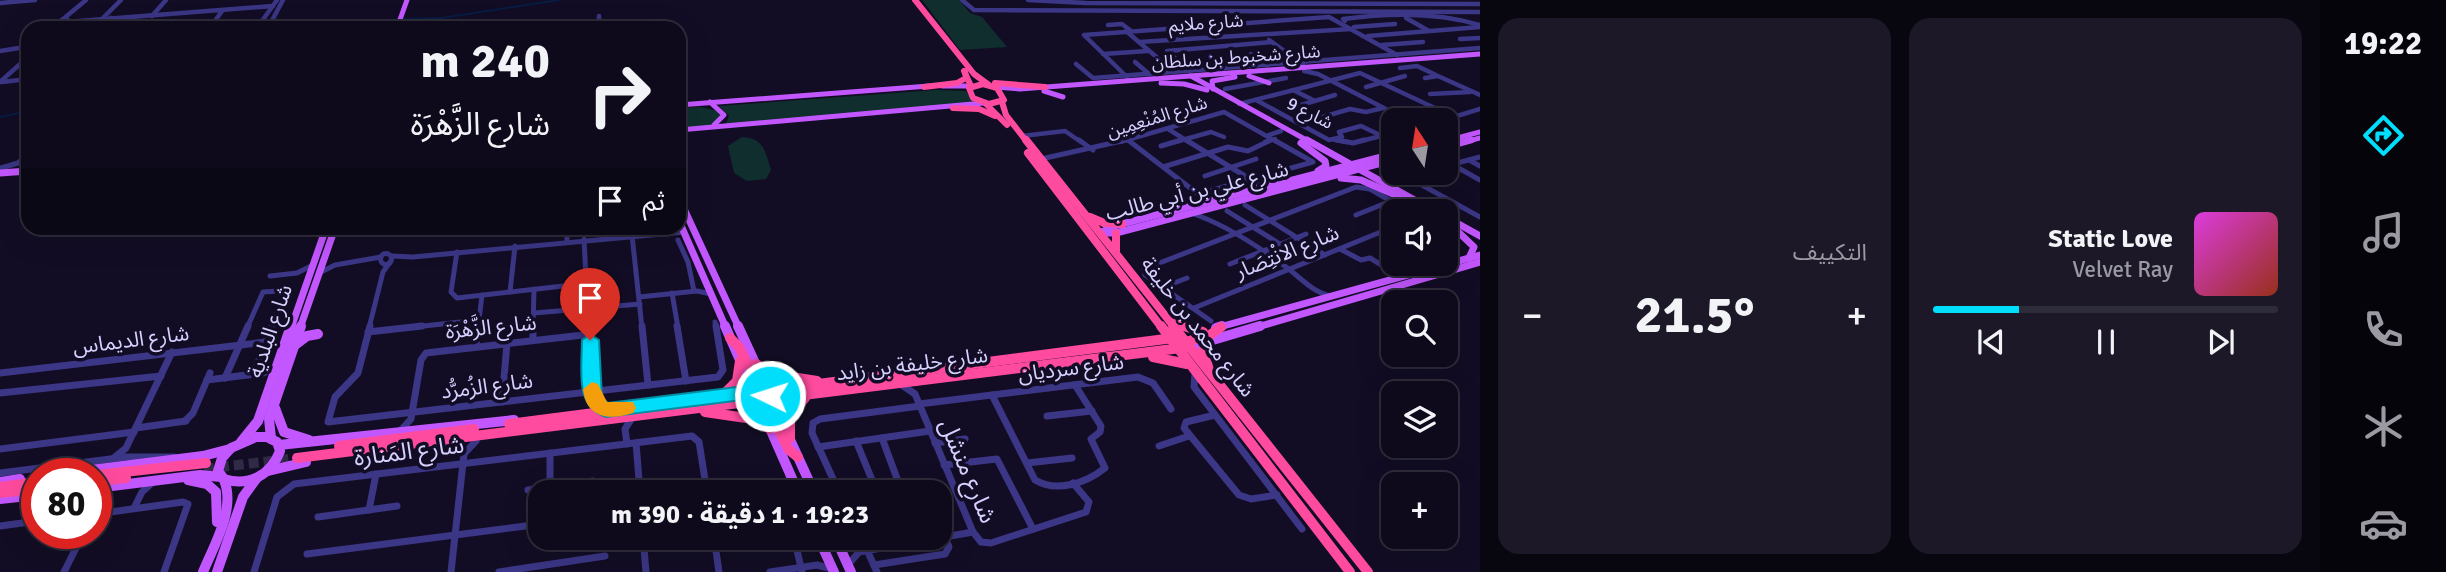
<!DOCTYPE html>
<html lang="ar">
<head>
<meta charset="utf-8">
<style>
  body { margin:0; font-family:Signika,"Noto Sans Arabic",sans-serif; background:#1c1828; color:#f1f3f6; direction:rtl; height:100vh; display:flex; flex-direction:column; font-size:26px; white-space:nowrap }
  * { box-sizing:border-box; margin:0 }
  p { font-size:23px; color:#9b9aa3 }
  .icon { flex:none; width:38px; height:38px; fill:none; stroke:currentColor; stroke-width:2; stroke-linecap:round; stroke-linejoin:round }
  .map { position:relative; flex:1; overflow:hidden; direction:ltr }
  .side { display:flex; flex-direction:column; gap:18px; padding:18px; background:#08060f; width:840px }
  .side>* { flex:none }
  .hud { position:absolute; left:21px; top:21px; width:665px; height:214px; border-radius:21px; box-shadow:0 7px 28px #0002,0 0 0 2px #2e2b3a; direction:rtl; background:#0e0a1b; color:#f1f3f6; overflow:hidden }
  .needle { width:46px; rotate:348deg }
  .tools { position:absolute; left:1381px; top:108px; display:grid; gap:14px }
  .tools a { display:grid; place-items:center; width:77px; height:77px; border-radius:14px; background:#0e0a1b; box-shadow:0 7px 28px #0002,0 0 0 2px #2e2b3a; font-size:35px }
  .speed { position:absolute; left:21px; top:458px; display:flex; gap:14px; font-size:35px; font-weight:700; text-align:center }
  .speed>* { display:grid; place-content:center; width:91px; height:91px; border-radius:50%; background:#0e0a1b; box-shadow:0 7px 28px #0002,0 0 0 2px #2e2b3a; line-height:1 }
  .speed .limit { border:10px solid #d22; background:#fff; color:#111 }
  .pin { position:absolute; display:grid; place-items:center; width:60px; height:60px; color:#fff; margin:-72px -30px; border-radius:50% 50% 50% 0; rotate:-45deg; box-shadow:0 0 7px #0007 }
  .pin .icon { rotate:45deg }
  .me { position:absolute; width:77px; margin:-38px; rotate:274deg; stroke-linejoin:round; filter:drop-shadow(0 0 5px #0008) }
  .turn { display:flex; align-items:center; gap:24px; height:147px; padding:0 21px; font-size:32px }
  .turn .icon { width:91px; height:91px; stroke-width:2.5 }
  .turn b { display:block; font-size:49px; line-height:60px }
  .then { display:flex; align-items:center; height:66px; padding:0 21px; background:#0003; gap:14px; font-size:26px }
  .big { font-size:52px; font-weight:700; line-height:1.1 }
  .side .tile { flex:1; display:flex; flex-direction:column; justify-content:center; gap:10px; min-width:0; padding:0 24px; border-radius:21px; background:#1c1828 }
  .song { display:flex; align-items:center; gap:21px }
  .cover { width:84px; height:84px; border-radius:10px; background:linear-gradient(135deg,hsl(300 70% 55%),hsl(10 70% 35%)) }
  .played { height:7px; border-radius:4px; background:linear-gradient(90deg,#00defb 25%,#2e2b3a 25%) }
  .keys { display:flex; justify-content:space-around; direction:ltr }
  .heat { display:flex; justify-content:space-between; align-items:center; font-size:38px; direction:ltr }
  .side .tiles { flex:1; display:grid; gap:18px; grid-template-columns:repeat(2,1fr) }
  .trip { position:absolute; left:528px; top:480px; width:424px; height:70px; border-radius:21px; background:#0e0a1b; box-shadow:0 7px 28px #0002,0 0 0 2px #2e2b3a; font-weight:700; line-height:70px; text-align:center; direction:rtl }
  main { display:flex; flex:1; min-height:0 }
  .menu { display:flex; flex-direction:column; width:126px; justify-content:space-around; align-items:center; background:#06040b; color:#9b9aa3 }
  .menu .icon { width:49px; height:49px }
  .menu .current { color:#00defb }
  .menu b { font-size:32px; color:#f1f3f6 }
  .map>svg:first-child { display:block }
</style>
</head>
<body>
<main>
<nav class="menu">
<b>19:22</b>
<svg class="icon current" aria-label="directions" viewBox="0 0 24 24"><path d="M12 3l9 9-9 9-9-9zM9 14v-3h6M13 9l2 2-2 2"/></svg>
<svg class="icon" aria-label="music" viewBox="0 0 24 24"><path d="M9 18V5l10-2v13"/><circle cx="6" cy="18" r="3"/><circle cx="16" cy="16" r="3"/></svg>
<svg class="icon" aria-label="phone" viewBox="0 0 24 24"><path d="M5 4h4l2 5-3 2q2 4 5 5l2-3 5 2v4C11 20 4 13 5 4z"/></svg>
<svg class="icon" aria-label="climate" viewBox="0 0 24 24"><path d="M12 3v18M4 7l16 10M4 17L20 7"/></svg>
<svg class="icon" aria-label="car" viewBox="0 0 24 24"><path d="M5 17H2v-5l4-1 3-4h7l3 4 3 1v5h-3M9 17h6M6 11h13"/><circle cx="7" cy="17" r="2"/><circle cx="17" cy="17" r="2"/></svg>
</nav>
<section class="side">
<div class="tiles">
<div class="tile">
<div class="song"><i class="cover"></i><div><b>Static Love</b><p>Velvet Ray</p></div></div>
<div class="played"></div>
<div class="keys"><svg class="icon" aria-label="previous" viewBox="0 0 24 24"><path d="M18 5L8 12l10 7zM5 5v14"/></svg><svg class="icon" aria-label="pause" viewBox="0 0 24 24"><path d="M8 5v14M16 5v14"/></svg><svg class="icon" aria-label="next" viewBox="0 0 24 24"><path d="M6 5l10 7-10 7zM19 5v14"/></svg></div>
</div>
<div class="tile"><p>التكييف</p>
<div class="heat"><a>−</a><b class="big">21.5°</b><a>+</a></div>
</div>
</div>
</section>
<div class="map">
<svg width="1480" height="572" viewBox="0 0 1480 572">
  <rect width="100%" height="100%" fill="#120d24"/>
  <!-- green -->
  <g fill="#102e2e">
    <polygon points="922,0 959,0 970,13 982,17 1007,47 960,50"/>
    <polygon points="936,90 966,91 974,102 725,126 729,116 719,106"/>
    <polygon points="701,107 718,111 722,116 712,126 679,130 679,108"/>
    <path d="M742 137C764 138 765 151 771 170L766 179 747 181 734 173 728 146Z"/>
  </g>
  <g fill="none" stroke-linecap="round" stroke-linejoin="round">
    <!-- stream -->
    <g stroke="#081c43" stroke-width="2">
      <polyline points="404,19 442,18 559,0"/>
      <polyline points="384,28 398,19"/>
      <polyline points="430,28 440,20"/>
      <polyline points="0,117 28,111"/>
    </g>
    <!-- highway-tunnel -->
    <polyline stroke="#2f2a45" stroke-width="10" stroke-dasharray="10 5" stroke-linecap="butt" points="204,469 297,458"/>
    <!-- minor-far2 -->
    <g stroke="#3b3685" stroke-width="4.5">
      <polyline points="962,0 974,10 1480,12"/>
      <polyline points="1028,0 1086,3 1480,4"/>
      <polyline points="0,3 35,0"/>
      <polyline points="152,16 166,0"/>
      <polyline points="599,16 599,28"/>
      <polyline points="103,18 121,0"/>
      <polyline points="1406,18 1429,31"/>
      <polyline points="62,20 86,0"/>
      <polygon points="62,20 68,20 57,23"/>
      <path d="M1345 21 1343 19C1387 13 1437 12 1480 25"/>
      <polyline points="66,22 273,6"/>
      <polyline points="1108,25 1122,24 1131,31"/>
      <polyline points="1354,27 1395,24"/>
      <polyline points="102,28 111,18"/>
      <polyline points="210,28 222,11"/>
      <polyline points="257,28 277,0"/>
      <polyline points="268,28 283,0"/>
      <polyline points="1126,31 1174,72"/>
      <polyline points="1368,36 1480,27"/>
      <polyline points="1460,39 1480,38"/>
      <polyline points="1269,40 1303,64"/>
      <polyline points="1139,42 1351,29"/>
      <polyline points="1382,45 1423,42"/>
      <polyline points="0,51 25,47"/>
      <polyline points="1103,54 1148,51"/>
      <polyline points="1251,54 1267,65"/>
      <polyline points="1209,56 1224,68"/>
      <polyline points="1135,62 1149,74"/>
      <polyline points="1076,64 1093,78 1480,48"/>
      <polyline points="1400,68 1417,66 1436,75"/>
      <polyline points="1189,71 1167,51 1272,42"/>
      <polyline points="1304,71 1318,74 1409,121"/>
      <polyline points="1127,77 1084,35 1329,17 1397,55"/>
      <polyline points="1425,78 1438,76 1480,95"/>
      <polyline points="0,82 28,57"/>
      <polyline points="2,82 28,79"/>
      <polyline points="1366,87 1405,76"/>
      <polyline points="1225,89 1286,78"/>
      <polyline points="1293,90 1315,101"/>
      <polyline points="1430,94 1470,92"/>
      <polyline points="1256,100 1329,140 1342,137 1339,132 1361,126 1382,136"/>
      <polyline points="1239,104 1360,73 1454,117"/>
      <polyline points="1294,107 1335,95"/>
      <polyline points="1319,118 1350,109 1366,112 1383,108"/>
      <polyline points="1441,121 1480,109"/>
      <polyline points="1168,129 1189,142"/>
      <polyline points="1269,135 1281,131"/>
      <polyline points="1022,136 1065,131 1081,142"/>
      <polyline points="1128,140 1131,142"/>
      <polyline points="1335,140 1347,142"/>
      <polyline points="1120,142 1224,112 1277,142"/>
      <polyline points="1175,142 1211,132 1224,137"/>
      <polyline points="1265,142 1275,139"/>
      <polyline points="1357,142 1393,133"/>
    </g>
    <!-- minor-far1 -->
    <g stroke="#3b3685" stroke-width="5">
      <polyline points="1079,140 1093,150"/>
      <polyline points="1128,140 1198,194 1313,162 1274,140"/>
      <polyline points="1186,140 1263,187"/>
      <polyline points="1337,140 1353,143 1364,140"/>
      <polyline points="1161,146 1181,140"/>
      <polyline points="1041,159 1126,140"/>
      <polyline points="1469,160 1480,166"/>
      <polyline points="1446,161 1480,180"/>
      <polyline points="1446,166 1480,157"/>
      <polyline points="1163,167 1228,147 1248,151 1271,140"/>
      <polyline points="1,168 18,163 28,153"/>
      <polyline points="1422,173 1411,179 1480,217"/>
      <polyline points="1205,176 1256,159"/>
      <polyline points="1245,205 1325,255"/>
      <polyline points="1407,210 1426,211"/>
      <polyline points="1227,211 1280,244"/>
      <path d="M1191 213C1224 224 1258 246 1286 267 1301 278 1312 292 1331 296"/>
      <polyline points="1356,215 1391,201"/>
      <polyline points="567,228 567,241"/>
      <polyline points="1446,231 1457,241 1446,248"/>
      <polyline points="632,235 642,328"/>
      <polyline points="678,240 688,262 694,291"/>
      <polyline points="1340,249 1361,260 1370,258 1388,269 1406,264"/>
      <polyline points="457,252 451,292 457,298 581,284 586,278 584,239"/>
      <circle cx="386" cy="259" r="5.5"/>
      <polyline points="392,256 413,257 684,232"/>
      <polyline points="1230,264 1306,234"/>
      <polyline points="319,273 335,265 381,257"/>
      <polyline points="270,276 297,273 313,265"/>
      <polyline points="1164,287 1187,278"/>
      <polyline points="510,292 515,246"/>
      <polyline points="672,293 678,328"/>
      <polyline points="639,297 697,291 711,294"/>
      <polyline points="1194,308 1393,227"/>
      <polyline points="534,313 640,304"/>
      <polyline points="1211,321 1145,275 1144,269 1356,187 1370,189 1410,212"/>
      <polyline points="715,322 716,328"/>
      <polyline points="247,328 263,292 279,291 283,297 271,328"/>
      <polyline points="369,328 383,272 390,262"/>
      <polyline points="405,328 479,320"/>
      <polyline points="478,328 482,295"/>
      <polyline points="533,328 534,289"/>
    </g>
    <!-- minor -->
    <g stroke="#3b3685" stroke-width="7">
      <polyline points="370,326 358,373 335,397 328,422 718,377 723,370 716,326"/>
      <polyline points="642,326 648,385"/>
      <polyline points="677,326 686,381"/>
      <polyline points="368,332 422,326"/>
      <polyline points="533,340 533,326"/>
      <polyline points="476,346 478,326"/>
      <polyline points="256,368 272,326"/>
      <polyline points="0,373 266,342"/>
      <polyline points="1195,373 1194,387 1302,529"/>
      <polyline points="225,378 248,326"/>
      <polyline points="207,380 263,373 277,366"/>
      <polyline points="902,385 915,394 973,532 981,542 991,543 1086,512 1089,502 1073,483"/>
      <polyline points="0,393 161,376"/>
      <path d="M992 395 1035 480C1057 493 1086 483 1105 468L1091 439 1100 432 1101 426 1075 385"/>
      <polyline points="502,402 507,343"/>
      <polyline points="919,404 1138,377 1153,383 1171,409"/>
      <polyline points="1215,415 1186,422 1184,428 1239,495 1251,499 1277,495"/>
      <polyline points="1047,416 1092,411"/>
      <polyline points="185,421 193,413 210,373"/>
      <polyline points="136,428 186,421"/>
      <polyline points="400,431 411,419 421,360 426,353 583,335 589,338 592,398 605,410"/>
      <polyline points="882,438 902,492"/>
      <polyline points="856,441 877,492"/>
      <polyline points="636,443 640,492"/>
      <polyline points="935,443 965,439"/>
      <polyline points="446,444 464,454"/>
      <polyline points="627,444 625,429 632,418"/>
      <polyline points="1159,446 1189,436"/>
      <polyline points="818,447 930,431"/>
      <polyline points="0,449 134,432"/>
      <polyline points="550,453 550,487"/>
      <polyline points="115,457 126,448 172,352"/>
      <polyline points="1027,463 1072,458"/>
      <polyline points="944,465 997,459 1033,529"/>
      <polyline points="0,473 126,457 174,457"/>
      <polyline points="528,490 593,481"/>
      <polyline points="839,492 812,433 813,423 820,419 920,406"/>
      <polyline points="134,508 142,492 152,483"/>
      <polyline points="369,510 376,474"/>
      <polyline points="96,514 183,502 188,504 164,572"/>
      <polyline points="318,517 397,506"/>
      <polyline points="0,526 37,521"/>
      <polyline points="643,537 646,572"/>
      <polyline points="714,537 719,572"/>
      <polyline points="794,537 802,572"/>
      <polyline points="861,537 877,572"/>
      <polyline points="840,546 877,545"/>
      <polyline points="307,554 541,524"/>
      <polyline points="848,565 859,552 973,532"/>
      <polyline points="874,565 945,554 949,547 945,537"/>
      <polyline points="64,572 83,534"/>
      <polyline points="254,572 277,497 294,484 692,436 699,442 707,492"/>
      <polyline points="451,572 464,454 476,441"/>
      <polyline points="499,572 605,556"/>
      <polyline points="770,572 817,565 832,569"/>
    </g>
    <!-- major-far2 -->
    <g stroke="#c357ff" stroke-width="5">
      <polyline points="397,28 407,0"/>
      <polyline points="1191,76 1310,142"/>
      <polyline points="1249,76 1269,83"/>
      <polyline points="1161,83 1184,84 1207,90"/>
      <polyline points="942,86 970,86"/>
      <polyline points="995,87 1020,89 1480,54"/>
      <polyline points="1213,89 1212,81 1235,77"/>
      <polyline points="1044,91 1063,97"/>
      <polyline points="710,102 724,115 714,125"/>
      <polyline points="679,105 929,86"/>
      <polyline points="679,130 984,103"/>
      <polyline points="1446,141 1480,132"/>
      <polyline points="1465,142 1480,138"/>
    </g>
    <!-- major-far1 -->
    <g stroke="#c357ff" stroke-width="7">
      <polyline points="1307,140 1436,212"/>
      <polyline points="1446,141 1449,140"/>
      <polyline points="1301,143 1325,161 1326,166 1318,171"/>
      <polyline points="1446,147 1471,140"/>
      <polyline points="0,173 28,171"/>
      <polyline points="1341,178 1361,180 1400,197"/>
      <polyline points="679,198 739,328"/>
      <polyline points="1446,217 1480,236"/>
      <polyline points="679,221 726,328"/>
      <polyline points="1452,226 1474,247 1469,258"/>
      <polyline points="1100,233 1114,226 1393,154"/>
      <polyline points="1100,233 1116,233 1393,160"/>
      <polyline points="291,328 326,228"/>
      <polyline points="300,328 335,228"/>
      <polyline points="1216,328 1480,255"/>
      <polyline points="1254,328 1480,262"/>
    </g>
    <!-- major -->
    <g stroke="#c357ff" stroke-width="10">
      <polyline points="725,326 798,492"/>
      <polyline points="738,326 814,492"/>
      <polyline points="1216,328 1222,326"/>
      <polyline points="295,345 307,336 318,334"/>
      <polyline points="1189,347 1260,326"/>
      <polyline points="275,408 284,432 309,440"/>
      <path d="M256 437H267L277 442 280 451C271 475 249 487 224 479L218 471 222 458 231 448Z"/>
      <polyline points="271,438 269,419 301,326"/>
      <polyline points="241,442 258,421 291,326"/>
      <polyline points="279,445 514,420"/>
      <polyline points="268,471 306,462"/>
      <polyline points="59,474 203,456 230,449"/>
      <polyline points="188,480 207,484 216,492 217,522"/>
      <polyline points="0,482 20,479"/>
      <polyline points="96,488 200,475 221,477"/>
      <polyline points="0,499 37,495"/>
      <polyline points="818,537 834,572"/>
      <polyline points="835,537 851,572"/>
      <path d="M203 572C214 545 236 509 224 480"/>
      <polyline points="217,572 243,497 256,479"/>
    </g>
    <!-- highway-far2 -->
    <g stroke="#ff4b9f" stroke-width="6">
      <polyline points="915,0 974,74 989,85"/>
      <polyline points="964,71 971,86"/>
      <polyline points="995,83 1045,87"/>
      <polygon points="983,84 997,88 1004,100 989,104 973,98 969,88"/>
      <polyline points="924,87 957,83 966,78 965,71"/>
      <polyline points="1002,102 1006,115 1027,142"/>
      <polyline points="986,104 1007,125"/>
      <polyline points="953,108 979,109 995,116"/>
    </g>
    <!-- highway-far1 -->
    <g stroke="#ff4b9f" stroke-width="8">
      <polyline points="1026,140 1175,328"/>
      <polyline points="1028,153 1162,328"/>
      <polyline points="1090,217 1104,223 1122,224"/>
      <polyline points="1116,233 1116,251"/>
      <polyline points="1171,322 1190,328"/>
    </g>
    <!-- highway -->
    <g stroke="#ff4b9f" stroke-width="10">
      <polyline points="1161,326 1350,572"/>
      <polyline points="1173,326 1368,572"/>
      <polyline points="1184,326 1203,332"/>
      <polyline points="730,338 739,347 762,393"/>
      <polyline points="1208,342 1203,350 1209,370"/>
      <polyline points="1182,343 1210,335 1221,327"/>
      <polyline points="1153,357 1187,364"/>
      <polyline points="756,364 772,374 817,381"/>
      <polyline points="723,395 737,381 740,361"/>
      <polyline points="762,398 789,450 798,457"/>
      <polyline points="705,412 753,419 770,429"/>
      <polyline points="509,424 1181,337"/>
      <polyline points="790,438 790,415 805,398"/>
      <polyline points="339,446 474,429"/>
      <polyline points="297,458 1189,347"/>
      <polyline points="96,475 206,463"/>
      <polyline points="96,481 126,478"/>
      <polyline points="0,487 37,482"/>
      <polyline points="0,493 37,489"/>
    </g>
  </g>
  <!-- route -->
  <path fill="#00defb" stroke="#0090a3" stroke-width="2" d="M590 334 599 340 602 398 608 403 753 385 765 390 776 391 779 396 776 401 763 406 750 399 606 417C574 407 582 368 582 340Z"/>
  <!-- slow -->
  <path fill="#f59e0b" d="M592 382 598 384 607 402H633L636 408 633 413C609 421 586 418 583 389Z"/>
  <g text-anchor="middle" stroke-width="7" stroke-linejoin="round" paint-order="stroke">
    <!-- far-street labels -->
    <g font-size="18" fill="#d6d0ff" stroke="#120d24">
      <text transform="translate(1206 23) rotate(-4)" y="6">شارع ملايم</text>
      <text transform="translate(1236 57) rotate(-4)" y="6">شارع شخبوط بن سلطان</text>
      <text transform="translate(1310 113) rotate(27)" y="6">شارع 9</text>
      <text transform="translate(1157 117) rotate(-17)" y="6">شارع المُنْعِمِين</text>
    </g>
    <!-- street labels -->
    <g font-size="21" fill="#d6d0ff" stroke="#120d24">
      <text transform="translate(1197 191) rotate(-14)" y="7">شارع علي بن أبي طالب</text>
      <text transform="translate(1287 252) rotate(-22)" y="7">شارع الانْتِصَار</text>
      <text transform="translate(491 327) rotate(-6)" y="7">شارع الزَّهْرَة</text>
      <text transform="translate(1198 327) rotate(52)" y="7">شارع محمد بن خليفة</text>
      <text transform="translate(270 331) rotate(-71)" y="7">شارع البلدية</text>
      <text transform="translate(131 340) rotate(-7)" y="7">شارع الديماس</text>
      <text transform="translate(912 364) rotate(-7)" y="7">شارع خليفة بن زايد</text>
      <text transform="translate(1071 368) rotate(-7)" y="7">شارع سرديان</text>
      <text transform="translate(487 386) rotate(-7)" y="7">شارع الزُمرُّد</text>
    </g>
    <!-- near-street labels -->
    <g font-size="24" fill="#d6d0ff" stroke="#120d24">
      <text transform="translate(409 451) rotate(-7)" y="8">شارع المَنارة</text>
      <text transform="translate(968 471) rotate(67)" y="8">شارع منشل</text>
    </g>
  </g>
</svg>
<div class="tools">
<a><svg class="needle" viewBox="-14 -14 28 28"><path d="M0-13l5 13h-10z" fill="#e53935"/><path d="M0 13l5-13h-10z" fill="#9b9aa3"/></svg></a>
<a><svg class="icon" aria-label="sound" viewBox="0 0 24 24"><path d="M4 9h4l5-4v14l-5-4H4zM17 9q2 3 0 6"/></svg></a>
<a><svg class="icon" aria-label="search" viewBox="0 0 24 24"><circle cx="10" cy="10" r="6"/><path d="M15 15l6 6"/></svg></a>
<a><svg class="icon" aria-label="layers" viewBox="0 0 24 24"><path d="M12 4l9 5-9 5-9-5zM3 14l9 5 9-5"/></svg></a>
<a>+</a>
</div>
<div class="speed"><div class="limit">80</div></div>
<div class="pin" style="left:590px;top:340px;background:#d93025"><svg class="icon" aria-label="arrive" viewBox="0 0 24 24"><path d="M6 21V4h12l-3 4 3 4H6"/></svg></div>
<svg class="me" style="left:770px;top:396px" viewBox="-20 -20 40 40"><circle r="17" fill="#00defb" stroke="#fff" stroke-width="3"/><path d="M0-11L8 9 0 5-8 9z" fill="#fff"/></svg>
<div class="trip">19:23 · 1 دقيقة · 390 m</div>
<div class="hud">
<div class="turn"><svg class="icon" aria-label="right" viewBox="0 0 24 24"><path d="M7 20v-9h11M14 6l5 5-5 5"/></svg><div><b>240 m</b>شارع الزَّهْرَة</div></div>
<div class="then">ثم<svg class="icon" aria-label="arrive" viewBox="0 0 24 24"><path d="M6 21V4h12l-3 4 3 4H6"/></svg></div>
</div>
</div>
</main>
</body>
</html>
